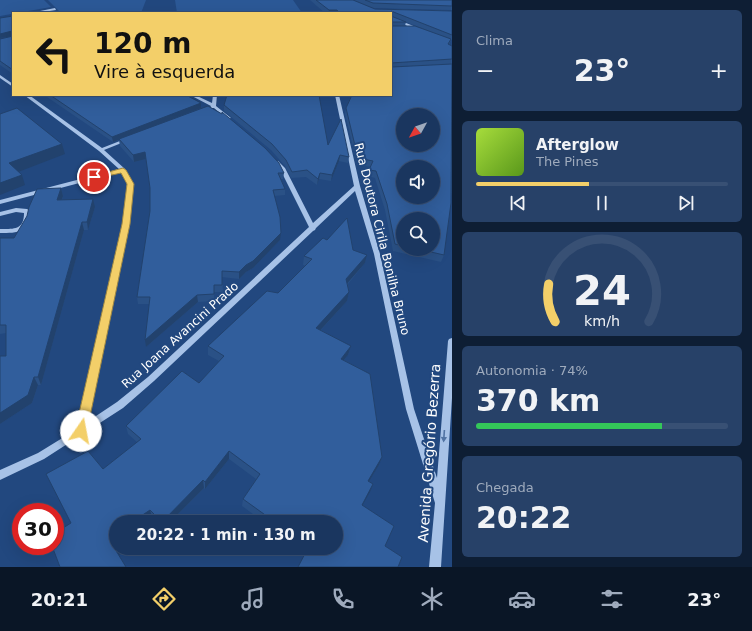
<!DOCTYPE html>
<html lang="pt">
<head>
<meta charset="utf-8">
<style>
  body { margin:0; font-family:"DejaVu Sans",sans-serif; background:#274168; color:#f1f3f6; height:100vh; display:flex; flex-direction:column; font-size:15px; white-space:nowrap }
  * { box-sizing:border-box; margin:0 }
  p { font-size:13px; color:#9fabbd }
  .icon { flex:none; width:22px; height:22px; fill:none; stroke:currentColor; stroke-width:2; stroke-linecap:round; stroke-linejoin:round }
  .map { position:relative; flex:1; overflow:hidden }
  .side { display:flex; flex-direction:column; gap:10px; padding:10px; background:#0e1e34; width:300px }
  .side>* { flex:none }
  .top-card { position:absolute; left:12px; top:12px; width:380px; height:84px; border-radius:0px; box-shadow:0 4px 16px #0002,0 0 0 1px #385074; background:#f3cf69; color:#111; overflow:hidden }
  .needle { width:26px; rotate:230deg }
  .fabs { position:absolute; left:396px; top:108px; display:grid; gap:8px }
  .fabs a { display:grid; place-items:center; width:44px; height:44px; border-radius:50%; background:#1a365f; box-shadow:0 4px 16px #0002,0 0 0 1px #385074; font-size:20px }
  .speed { position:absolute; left:12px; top:503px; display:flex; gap:8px; font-size:20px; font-weight:700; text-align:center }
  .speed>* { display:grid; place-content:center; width:52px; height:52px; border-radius:50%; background:#1a365f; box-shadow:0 4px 16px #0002,0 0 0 1px #385074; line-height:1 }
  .speed .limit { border:6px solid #d22; background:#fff; color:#111 }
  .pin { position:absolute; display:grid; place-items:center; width:34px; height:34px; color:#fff; margin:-17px; border:2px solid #fff; border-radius:50%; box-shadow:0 1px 4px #0007 }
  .me { position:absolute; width:44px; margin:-22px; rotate:12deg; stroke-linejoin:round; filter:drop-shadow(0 0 3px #0008) }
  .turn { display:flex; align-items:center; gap:14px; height:84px; padding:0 16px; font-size:18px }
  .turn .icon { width:52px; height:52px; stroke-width:2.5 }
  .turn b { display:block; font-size:28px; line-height:34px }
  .big { font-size:30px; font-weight:700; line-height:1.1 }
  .side .tile { flex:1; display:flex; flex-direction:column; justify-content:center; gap:6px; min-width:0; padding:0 14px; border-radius:6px; background:#274168 }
  .side .dial { align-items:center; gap:0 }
  .dial svg { height:104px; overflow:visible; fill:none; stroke:#385074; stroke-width:7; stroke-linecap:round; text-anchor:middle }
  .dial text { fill:#f1f3f6; stroke:none }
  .song { display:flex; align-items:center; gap:12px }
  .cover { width:48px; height:48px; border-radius:6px; background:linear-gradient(135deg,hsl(80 70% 55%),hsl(90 70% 35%)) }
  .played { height:4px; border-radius:2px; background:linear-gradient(90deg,#f3cf69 45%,#385074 45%) }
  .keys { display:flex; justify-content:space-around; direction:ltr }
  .heat { display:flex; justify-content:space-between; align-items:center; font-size:22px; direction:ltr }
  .charge { height:6px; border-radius:3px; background:linear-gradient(90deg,#34c759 74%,#385074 0) }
  .trip { position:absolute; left:109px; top:515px; width:234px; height:40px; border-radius:20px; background:#1a365f; box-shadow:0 4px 16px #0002,0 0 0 1px #385074; font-weight:700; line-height:40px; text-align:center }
  .tab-bar { display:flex; height:64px; justify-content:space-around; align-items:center; background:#0a1626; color:#9fabbd }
  .tab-bar .icon { width:28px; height:28px }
  .tab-bar .active { color:#f3cf69 }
  .tab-bar b { font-size:18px; color:#f1f3f6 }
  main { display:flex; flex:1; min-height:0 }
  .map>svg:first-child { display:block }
</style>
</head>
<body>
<main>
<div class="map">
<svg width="452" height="567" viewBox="0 0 452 567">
  <rect width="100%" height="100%" fill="#22487f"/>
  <!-- green -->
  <g fill="#2c5997">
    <polygon points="0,0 44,0 51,7 0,16"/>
    <polygon points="48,0 146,0 141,13 61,13"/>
    <polygon points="175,0 293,0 302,13 177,13"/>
  </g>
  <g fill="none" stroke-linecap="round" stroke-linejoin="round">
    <!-- minor -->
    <g fill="#a7c2e7" fill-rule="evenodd">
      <polygon points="55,8 56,10 37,13 30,13"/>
      <polygon points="391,17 421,29 422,30 419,31 391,19"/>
      <polygon points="0,75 13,84 13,87 0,78"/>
      <polygon points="24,95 29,95 102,148 125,139 129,140 104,150 125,169 133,184 129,223 87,422 117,402 148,377 309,227 280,169 274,163 274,161 278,161 285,168 313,223 354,186 335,95 339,95 360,186 380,254 414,409 437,478 448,341 449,339 452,338 452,398 441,567 429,567 435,503 406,409 374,254 355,191 316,228 315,230 313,231 154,381 123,408 44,459 0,480 0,470 38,453 77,429 123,223 127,184 121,172 0,204 0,200 119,169 99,151"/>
      <polygon points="190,95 195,95 212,103 213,95 217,95 216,106 231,118 227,119 214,108 210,108 211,106"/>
      <path d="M16 208 27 209 30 211C30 233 18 233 0 233V229C14 229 24 230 24 213L16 212 0 216V212Z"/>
    </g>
  </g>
  <!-- wall -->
  <g fill="#2a5186" fill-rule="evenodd">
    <path d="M310 0H452V10L372 8 358 2 375 9 452 11V40H451L449 45 452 46V191L444 255 441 262 393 251 385 210 375 178 368 176 371 167 357 164 345 114 346 108 351 95H391V13H325ZM406 22 439 35 405 26ZM403 219 433 249H403Z"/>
    <polygon points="13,16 13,74 0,65 0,39 13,36 0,38"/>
    <polygon points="44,95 186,95 201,103 201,108 170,120 284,173 283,179 281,179 285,189 285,195 274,196 280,240 253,268 246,272 239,279 222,277 223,292 214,292 214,301 198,302 146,347 149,304 138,304 137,297 150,211 150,189 146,159 134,162 120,146 119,140 113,142"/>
    <polygon points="224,105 328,145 349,157 348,163 339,161 331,181 319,179 317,185 306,177 291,178 285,166 271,150 224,111"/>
    <polygon points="61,188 63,196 62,200 95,207 88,230 84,230 41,385 38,385 32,403 0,424 0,356 6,356 6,333 0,334 0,238 14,238"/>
    <polygon points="347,218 353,250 367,255 365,263 348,284 349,292 347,301 321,330 351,346 348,355 344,360 370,374 382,457 379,465 369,481 373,484 362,506 394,526 385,546 402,557 398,567 298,567 306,552 301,548 336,548 336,522 264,522 242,506 243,499 256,479 229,459 205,489 204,488 170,522 157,522 152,517 145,522 116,522 116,548 130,548 119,555 126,567 60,567 52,546 55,546 55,533 71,523 46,474 88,451 103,469 137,442 128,434 126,426 182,371 199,383 219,361 208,355 208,346 267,291 278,293 306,266 303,265 304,256 323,238 327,240"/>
  </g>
  <!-- shaded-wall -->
  <g fill="#22426d">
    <polygon points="329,10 337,10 337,13 328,13"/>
    <polygon points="12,31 13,36 0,38 0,34"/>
    <polygon points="201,103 201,108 113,142 112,137"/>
    <polygon points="62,144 65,154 13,174 9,163"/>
    <polygon points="145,152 146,159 134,162 133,155"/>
    <polygon points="340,155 339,161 331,181 332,175"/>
    <polygon points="320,173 319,179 317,185 318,179"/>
    <polygon points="22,175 25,185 0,195 0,183"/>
    <polygon points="61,188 63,196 59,208 57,200"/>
    <polygon points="93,199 95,207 88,230 87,222"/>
    <polygon points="82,222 84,230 41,385 38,377"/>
    <polygon points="281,233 280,240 253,268 246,272 239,279 239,272"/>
    <polygon points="367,255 365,263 344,287 346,279"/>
    <polygon points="349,292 347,301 315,336 316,328"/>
    <polygon points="197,295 198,302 146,347 145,340"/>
    <polygon points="351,346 348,355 338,367 341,359"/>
    <polygon points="34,377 38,385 32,403 0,424 0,413"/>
    <polygon points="229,451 229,459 205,489 205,482"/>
    <polygon points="382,457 379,465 365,488 368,481"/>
    <polygon points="203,480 204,488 170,522 162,522"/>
    <polygon points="373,484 370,492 358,513 362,505"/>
    <polygon points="150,510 152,517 145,522 132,522"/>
    <polygon points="117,548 130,548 118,556 115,549"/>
  </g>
  <!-- building -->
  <g fill="#315e9c" stroke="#22426d" fill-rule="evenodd">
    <polygon points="316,0 353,0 375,9 452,11 452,35 391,11 391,16 406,22 392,22 391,26 391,13 340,13 337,10 329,10"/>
    <polygon points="365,0 452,0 452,6 373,3"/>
    <polygon points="13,16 13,33 12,31 0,34 0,18"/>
    <path d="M391 26H415L451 39 448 44 452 46V59L391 63 392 67 452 64 451 203 444 255 418 249H433V219H403V246L395 244 387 204 376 171 369 170 373 161 358 158 346 108 352 95H391ZM403 115H433V145H403ZM403 167H433V197H403Z"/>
    <polygon points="13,36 13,70 0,61 0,39"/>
    <polygon points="50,95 186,95 201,103 112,137"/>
    <polygon points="227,95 319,95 328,145 341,119 349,157 340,155 332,175 320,173 318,179 307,170 292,172 286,160 272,144 224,105"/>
    <polygon points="208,106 222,114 222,112 265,148 279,163 284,173 278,173 285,189 273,190 280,217 281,233 253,261 246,265 239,272 222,271 222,285 214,285 214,294 197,295 145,340 150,297 137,297 150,211 150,188 145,152 133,155 119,139"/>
    <polygon points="17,108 62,144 9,163 22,175 0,183 0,114"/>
    <polygon points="61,188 57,200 93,199 87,222 82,222 38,377 34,377 28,395 0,413 0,356 6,356 6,325 0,325 0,238 14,238 27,216 29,207 37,189"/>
    <polygon points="347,218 353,250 367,255 346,279 349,292 316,328 351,346 341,359 370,374 382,457 368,481 373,484 362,505 394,526 385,546 402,557 398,567 298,567 308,548 336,548 336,522 275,522 243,499 260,474 229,451 205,482 203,480 162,522 150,510 132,522 116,522 116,548 117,548 115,549 126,567 60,567 52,546 55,546 55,533 71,523 46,474 88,451 103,469 141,439 126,426 182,371 199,383 224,356 208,346 267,291 278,293 312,259 304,256 323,238 327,240"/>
  </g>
  <!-- one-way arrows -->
  <defs><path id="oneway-solid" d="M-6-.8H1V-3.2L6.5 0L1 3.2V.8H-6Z"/></defs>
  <use fill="#5173a3" href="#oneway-solid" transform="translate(444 436) rotate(94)"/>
  <!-- route -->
  <polygon fill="#f3cf69" stroke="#9e8744" points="123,168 126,170 134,184 130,224 87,431 85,434 81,436 77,434 75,431 122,224 127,184 121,173 94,179 90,177"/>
  <g text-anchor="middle" stroke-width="4" stroke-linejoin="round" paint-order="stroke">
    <!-- street labels -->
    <g font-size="12" fill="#fff" stroke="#22487f">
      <text transform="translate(382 239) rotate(76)" y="4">Rua Doutora Cirila Bonilha Bruno</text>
      <text transform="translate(180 335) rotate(-42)" y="4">Rua Joana Avancini Prado</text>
    </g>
    <!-- near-street labels -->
    <g font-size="14" fill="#fff" stroke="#22487f">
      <text transform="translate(429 453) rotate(-86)" y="5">Avenida Gregório Bezerra</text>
    </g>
  </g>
</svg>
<div class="fabs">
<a><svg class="needle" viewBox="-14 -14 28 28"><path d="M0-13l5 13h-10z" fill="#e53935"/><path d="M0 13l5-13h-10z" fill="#9fabbd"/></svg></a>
<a><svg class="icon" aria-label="sound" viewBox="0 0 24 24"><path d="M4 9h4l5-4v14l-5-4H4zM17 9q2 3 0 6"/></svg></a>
<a><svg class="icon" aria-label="search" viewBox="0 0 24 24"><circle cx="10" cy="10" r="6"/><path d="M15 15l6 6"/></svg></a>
</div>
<div class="speed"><div class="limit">30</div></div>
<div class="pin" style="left:94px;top:177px;background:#d93025"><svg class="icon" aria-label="arrive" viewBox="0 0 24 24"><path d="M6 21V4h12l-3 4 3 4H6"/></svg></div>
<svg class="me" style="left:81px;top:431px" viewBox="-20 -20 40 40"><circle r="19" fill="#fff"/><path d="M0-13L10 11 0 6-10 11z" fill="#f3cf69"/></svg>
<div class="trip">20:22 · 1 min · 130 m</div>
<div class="top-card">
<div class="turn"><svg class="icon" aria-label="left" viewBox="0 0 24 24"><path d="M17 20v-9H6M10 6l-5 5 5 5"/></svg><div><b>120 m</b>Vire à esquerda</div></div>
</div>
</div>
<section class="side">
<div class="tile"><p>Clima</p>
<div class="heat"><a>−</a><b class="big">23°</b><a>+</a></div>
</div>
<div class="tile">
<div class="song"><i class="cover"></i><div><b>Afterglow</b><p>The Pines</p></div></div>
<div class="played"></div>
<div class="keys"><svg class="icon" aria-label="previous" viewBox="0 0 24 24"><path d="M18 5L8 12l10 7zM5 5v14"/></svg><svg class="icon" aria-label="pause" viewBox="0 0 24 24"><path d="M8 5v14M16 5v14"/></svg><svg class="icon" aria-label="next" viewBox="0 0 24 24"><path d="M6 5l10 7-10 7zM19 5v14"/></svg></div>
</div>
<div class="tile dial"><svg viewBox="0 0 100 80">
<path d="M14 69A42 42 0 1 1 86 69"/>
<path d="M14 69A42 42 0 0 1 9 40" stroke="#f3cf69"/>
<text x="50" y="56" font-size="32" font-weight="700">24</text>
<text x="50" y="72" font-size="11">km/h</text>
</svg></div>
<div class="tile"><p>Autonomia · 74%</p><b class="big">370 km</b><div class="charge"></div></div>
<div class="tile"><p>Chegada</p><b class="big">20:22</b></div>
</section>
</main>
<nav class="tab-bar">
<b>20:21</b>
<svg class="icon active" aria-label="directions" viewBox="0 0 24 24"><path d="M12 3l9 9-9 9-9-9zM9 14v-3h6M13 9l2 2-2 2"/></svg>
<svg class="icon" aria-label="music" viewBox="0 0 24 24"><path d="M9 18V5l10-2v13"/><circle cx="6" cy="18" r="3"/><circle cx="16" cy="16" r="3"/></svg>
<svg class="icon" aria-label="phone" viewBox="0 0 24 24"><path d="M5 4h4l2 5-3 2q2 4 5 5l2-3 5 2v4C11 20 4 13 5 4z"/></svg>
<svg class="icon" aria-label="climate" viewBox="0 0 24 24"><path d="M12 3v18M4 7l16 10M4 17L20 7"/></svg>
<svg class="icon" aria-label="car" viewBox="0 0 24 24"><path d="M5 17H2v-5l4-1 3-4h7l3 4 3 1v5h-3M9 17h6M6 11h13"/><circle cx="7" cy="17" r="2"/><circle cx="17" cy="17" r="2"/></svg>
<svg class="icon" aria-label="filters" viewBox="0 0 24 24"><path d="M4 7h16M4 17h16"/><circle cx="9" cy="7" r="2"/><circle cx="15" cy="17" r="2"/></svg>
<b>23°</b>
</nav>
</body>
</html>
